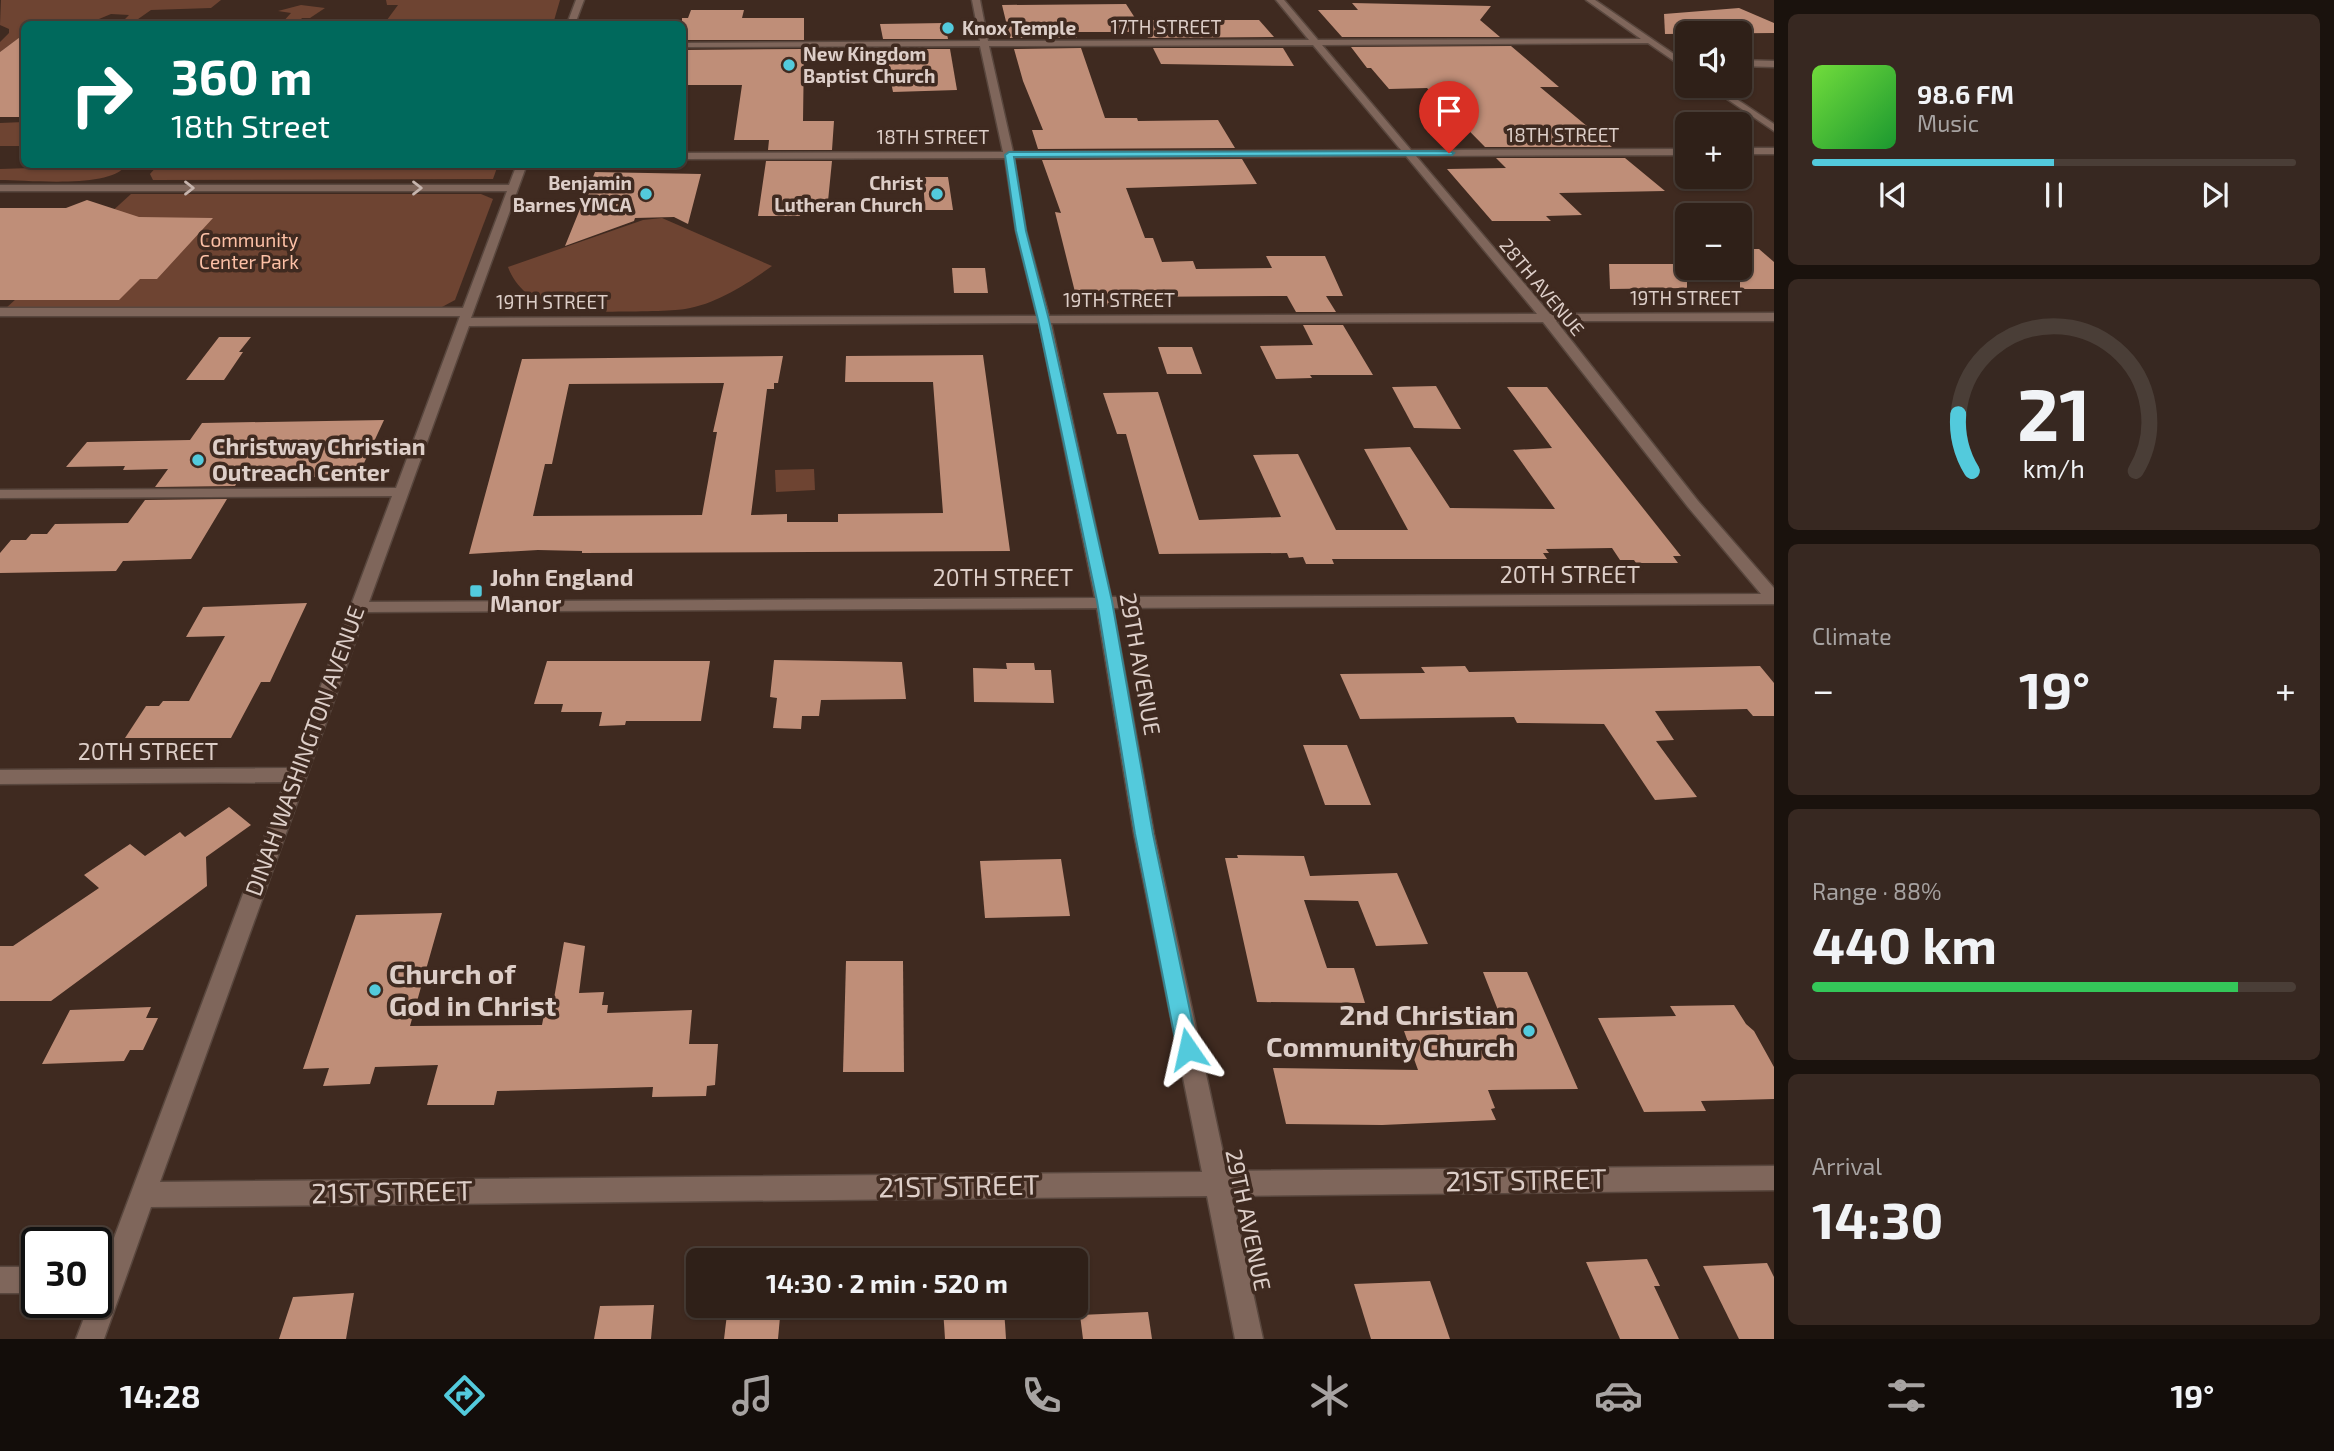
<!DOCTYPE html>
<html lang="en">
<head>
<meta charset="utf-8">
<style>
  body { margin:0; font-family:"Exo 2",sans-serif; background:#372821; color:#f1f3f6; height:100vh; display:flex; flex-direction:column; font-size:26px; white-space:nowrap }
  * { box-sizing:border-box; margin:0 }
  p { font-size:23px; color:#a7a3a2 }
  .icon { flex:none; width:38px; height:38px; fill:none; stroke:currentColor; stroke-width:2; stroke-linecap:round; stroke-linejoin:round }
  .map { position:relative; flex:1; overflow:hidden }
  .panel { display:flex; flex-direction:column; gap:14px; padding:14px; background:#1a120d; width:560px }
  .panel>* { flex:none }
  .top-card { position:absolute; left:21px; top:21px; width:665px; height:147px; border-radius:10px; box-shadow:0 2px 5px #0004,0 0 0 2px #4a3e37; background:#00695c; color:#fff; overflow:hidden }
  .controls { position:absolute; left:1675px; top:21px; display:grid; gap:14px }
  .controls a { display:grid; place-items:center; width:77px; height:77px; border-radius:10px; background:#2f2018; box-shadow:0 2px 5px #0004,0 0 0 2px #4a3e37; font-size:35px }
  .speed { position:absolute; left:21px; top:1227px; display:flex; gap:14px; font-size:35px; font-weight:700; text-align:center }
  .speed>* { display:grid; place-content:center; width:91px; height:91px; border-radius:50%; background:#2f2018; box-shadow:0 2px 5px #0004,0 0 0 2px #4a3e37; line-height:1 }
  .speed .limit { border:4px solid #111; border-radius:10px; background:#fff; color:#111 }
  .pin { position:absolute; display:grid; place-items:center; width:60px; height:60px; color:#fff; margin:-72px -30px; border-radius:50% 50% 50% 0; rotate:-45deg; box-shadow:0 0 7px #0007 }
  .pin .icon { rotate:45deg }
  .me { position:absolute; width:77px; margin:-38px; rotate:349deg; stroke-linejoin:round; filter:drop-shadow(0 0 5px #0008) }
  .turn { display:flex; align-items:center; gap:24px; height:147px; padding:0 35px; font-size:32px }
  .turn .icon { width:91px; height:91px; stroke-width:2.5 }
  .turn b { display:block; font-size:49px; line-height:60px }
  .big { font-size:52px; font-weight:700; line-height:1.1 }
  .panel .card { flex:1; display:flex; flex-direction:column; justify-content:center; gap:10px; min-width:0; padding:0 24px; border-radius:10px; background:#372821 }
  .panel .dial { align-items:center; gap:0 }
  .dial svg { height:182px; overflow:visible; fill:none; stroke:#4a3e37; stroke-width:7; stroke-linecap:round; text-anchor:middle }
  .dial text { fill:#f1f3f6; stroke:none }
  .song { display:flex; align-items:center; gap:21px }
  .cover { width:84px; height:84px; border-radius:10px; background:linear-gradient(135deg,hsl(100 70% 55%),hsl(130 70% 35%)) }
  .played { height:7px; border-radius:4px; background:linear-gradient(90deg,#53cadc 50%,#4a3e37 50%) }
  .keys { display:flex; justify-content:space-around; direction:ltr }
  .heat { display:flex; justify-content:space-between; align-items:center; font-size:38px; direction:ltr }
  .charge { height:10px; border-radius:5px; background:linear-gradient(90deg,#34c759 88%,#4a3e37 0) }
  .trip { position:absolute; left:686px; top:1248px; width:402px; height:70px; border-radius:10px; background:#2f2018; box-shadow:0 2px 5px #0004,0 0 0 2px #4a3e37; font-weight:700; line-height:70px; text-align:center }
  .dock { display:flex; height:112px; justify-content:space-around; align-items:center; background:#130d0a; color:#a7a3a2 }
  .dock .icon { width:49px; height:49px }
  .dock .on { color:#53cadc }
  .dock b { font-size:32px; color:#f1f3f6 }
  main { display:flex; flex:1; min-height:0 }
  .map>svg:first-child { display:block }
</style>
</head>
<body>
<main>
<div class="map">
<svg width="1774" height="1339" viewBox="0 0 1774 1339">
  <rect width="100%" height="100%" fill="#3f2a20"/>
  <!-- green -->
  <g fill="#6e4432">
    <polygon points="1,0 221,0 211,8 151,10 131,24 124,20 129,15 111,14 99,19 123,22 121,24 24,24 24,34 0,52 0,42 9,33 9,29 0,25"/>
    <polygon points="386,0 560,0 553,24 384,24 398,5 387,5"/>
    <polygon points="301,5 325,8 310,18 302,18 297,24 281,24 291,13 278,11"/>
    <polygon points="24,122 24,146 0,146 0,123"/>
    <path d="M126 165C111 189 29 180 0 180V169Z"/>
    <polygon points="158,165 158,164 498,165 493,179 153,180 150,174"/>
    <polygon points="131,194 481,194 493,199 455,300 442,307 5,309"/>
    <path d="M662 218 772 266C747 284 716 304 685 309 672 312 565 313 555 309 535 303 515 287 508 267L643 220Z"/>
    <polygon points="814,469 815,490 776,492 775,470"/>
  </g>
  <!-- building -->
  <g fill="#bf8e78" fill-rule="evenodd">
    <polygon points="1352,3 1491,6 1480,20 1500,37 1342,37 1318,10 1358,10"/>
    <polygon points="1126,4 1144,32 1075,32 1077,38 1010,38 1002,5"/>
    <polygon points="1739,8 1774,23 1774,33 1665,34 1664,14"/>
    <polygon points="691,10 744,10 742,18 804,18 804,40 682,40 682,18 688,18"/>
    <polygon points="1140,20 1259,20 1274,37 1148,38"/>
    <polygon points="945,23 948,39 883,39 880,24"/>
    <polygon points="24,34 24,117 0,117 0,52"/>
    <polygon points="1511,46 1559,87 1540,87 1612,147 1485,147 1427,88 1389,89 1371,68 1367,68 1351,47"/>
    <polygon points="1081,48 1105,118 1137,118 1138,121 1218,120 1235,148 1038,149 1032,130 1043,130 1023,81 1014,49"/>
    <polygon points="1153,48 1283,48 1294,66 1161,64"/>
    <polygon points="804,49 803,121 834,121 832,150 768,150 769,140 734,140 742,85 682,85 682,50"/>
    <polygon points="884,49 950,49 957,90 893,92"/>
    <polygon points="1496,158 1625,158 1665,191 1559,193 1582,215 1546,216 1551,221 1492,221 1447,169 1506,168"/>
    <polygon points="1242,159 1257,184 1126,188 1145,238 1153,238 1162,262 1193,261 1196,269 1272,268 1266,256 1325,256 1343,296 1326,296 1336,312 1296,312 1287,296 1126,297 1130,305 1096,307 1092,300 1077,300 1055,212 1061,213 1042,160"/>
    <polygon points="766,161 832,161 827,211 801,211 800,216 758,216"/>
    <polygon points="595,172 701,174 688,224 674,217 635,218 634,221 565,246"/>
    <polygon points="923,177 948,177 953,210 925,210"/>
    <polygon points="87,200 139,217 213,218 157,279 140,279 119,300 0,300 0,208 66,208"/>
    <polygon points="1740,249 1759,249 1774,262 1774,289 1740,289"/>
    <polygon points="1609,264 1687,264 1687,288 1610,289"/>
    <polygon points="952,268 985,268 988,293 954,293"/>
    <polygon points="1303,325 1343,325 1373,375 1310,375 1312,378 1276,379 1260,346 1313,345"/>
    <polygon points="219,337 251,337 239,352 243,352 224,380 186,380"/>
    <polygon points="1158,347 1192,347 1202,374 1167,374"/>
    <path d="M983 355 1010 551 582 553V551L538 550 469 554 522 359 783 356 778 383H774V389H767L751 515 787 514V522H838V514L943 513 933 382H845L846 356ZM724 383 713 432H717L702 515 533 516 545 464H552L569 384Z"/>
    <polygon points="1436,386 1461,429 1414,428 1392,387"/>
    <polygon points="1507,387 1547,387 1681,556 1673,556 1678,563 1636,563 1634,560 1620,560 1612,548 1546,549 1549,553 1543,553 1547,559 1332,559 1334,564 1306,564 1303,557 1289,558 1287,553 1159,554 1126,434 1117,434 1103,393 1158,392 1199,520 1281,517 1253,455 1298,454 1336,530 1408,530 1364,449 1410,447 1450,508 1555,509 1513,450 1552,448"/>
    <polygon points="384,420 358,476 239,479 235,486 155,487 168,469 123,470 125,466 66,467 87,442 190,440 202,423"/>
    <polygon points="227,499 191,559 123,561 116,571 0,573 0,553 11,540 26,540 31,534 47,534 55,524 128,523 145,500"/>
    <polygon points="307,603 270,682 261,682 231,738 125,738 146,706 159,706 163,701 189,701 225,636 186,637 203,607"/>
    <polygon points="774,660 902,662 906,699 821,700 819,716 802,716 801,729 773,728 777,698 770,697"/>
    <polygon points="547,661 710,661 701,721 626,721 625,725 599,726 602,712 561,712 563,704 534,704"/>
    <polygon points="1006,663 1034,663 1035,670 1051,670 1054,703 974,702 973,668 1007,669"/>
    <polygon points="1465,666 1469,672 1760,666 1774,683 1774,716 1753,716 1747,709 1655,711 1674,740 1656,741 1697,797 1655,800 1604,724 1517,723 1514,717 1360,719 1340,674 1425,673 1421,667"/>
    <polygon points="1303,745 1347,745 1371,805 1325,805"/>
    <polygon points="229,807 251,825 206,857 207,886 51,1001 0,1001 0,946 13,946 99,888 84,875 130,844 145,856 180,832 185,837"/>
    <polygon points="1237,855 1304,856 1310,876 1397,873 1428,944 1376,946 1358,901 1304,900 1327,968 1354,968 1365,1003 1257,1002 1225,858 1238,858"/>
    <polygon points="1061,859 1070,916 985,918 980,861"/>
    <polygon points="442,913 410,1026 542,1025 546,1004 553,1004 564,942 585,946 579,993 604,992 602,1005 608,1005 607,1013 692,1010 689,1044 718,1044 715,1085 707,1086 706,1096 652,1097 653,1087 497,1091 494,1105 427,1105 438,1065 375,1067 370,1084 323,1086 329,1068 303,1069 356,915"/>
    <polygon points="846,961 903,961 904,1072 843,1072"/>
    <polygon points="1483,972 1527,972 1578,1089 1488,1090 1495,1108 1491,1109 1496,1120 1382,1125 1286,1124 1273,1068 1418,1070 1404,1031 1505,1028"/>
    <polygon points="1734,1005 1746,1024 1754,1031 1774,1067 1774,1099 1701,1101 1706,1111 1644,1112 1598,1018 1676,1016 1670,1006"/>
    <polygon points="151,1007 146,1018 158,1018 143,1050 130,1050 124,1061 42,1064 70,1010"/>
    <polygon points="1647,1259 1660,1286 1654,1286 1679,1339 1620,1339 1586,1262"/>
    <polygon points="1767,1263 1774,1277 1774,1339 1739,1339 1703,1266"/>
    <polygon points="1430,1281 1450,1339 1371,1339 1354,1284"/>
    <polygon points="354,1293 346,1339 279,1339 293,1297"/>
    <polygon points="654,1305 651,1339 594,1339 600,1306"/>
    <polygon points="728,1306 781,1306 778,1339 724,1339"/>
    <polygon points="943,1308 1004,1308 1006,1339 945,1339"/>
    <polygon points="1148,1312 1152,1339 1083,1339 1080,1315"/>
  </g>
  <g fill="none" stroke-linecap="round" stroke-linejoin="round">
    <defs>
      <g id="minor">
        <polygon points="576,0 584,0 575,24 567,24"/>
        <path d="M972 0H980L988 41 1309 40 1276 0H1284L1318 40 1641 39 1586 0H1595L1687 63V70L1648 43 1322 45 1411 150 1687 149V155L1416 156 1550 314 1774 313V321H1556L1698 501 1774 588V604L1113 608 1154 834 1227 1171 1774 1166V1190L1232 1196 1263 1339H1235L1207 1196 151 1207 104 1339H76L90 1302H96V1286L285 782 0 784V770L290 768 392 496 0 498V490L396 488 460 316H0V308H463L507 191H0V185H509L517 164H527L471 318 1037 316 1016 231 1005 158 682 159V153L1003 152 980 46 682 47V43L980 41ZM1313 45 1401 150 1013 152 989 46ZM1406 156 1537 314 1049 316 1026 231 1014 158ZM1543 322 1688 507 1761 594 1111 597 1051 323ZM1039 323 1095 598 369 602 469 326ZM1097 608 1134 834 1202 1172 160 1182 366 612Z"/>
        <polygon points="1740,60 1774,61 1774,67 1740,66"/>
        <polygon points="1708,86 1717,86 1774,124 1774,131"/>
        <rect x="1740" y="148" width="34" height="6"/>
        <rect x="0" y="1267" width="37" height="26"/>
      </g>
    </defs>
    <!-- minor casing -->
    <use href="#minor" stroke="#59473e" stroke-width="3"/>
    <!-- minor -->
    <use href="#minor" fill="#7f665b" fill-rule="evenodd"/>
  </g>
  <!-- one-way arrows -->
  <defs><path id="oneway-chevron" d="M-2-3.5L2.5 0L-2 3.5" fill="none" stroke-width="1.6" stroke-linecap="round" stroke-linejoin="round" transform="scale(1.75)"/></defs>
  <g stroke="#c6b4ad">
    <use href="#oneway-chevron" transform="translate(189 188)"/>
    <use href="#oneway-chevron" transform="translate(417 188)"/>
  </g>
  <!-- route -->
  <polygon fill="#53cadc" stroke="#36838f" stroke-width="2" points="1449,151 1454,153 1452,155 1014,157 1026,231 1049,320 1112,601 1153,834 1198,1049 1195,1056 1188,1058 1180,1056 1177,1049 1135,834 1097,601 1038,320 1016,231 1005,155 1009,152"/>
  <!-- markers -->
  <g fill="#53cadc" stroke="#3f2a20" stroke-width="2.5">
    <circle cx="948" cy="28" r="7"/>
    <circle cx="789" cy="65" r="7"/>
    <circle cx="646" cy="194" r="7"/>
    <circle cx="937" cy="194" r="7"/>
    <circle cx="198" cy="460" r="7"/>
    <rect x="469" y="584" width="14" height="14" rx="3.5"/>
    <circle cx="375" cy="990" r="7"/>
    <circle cx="1529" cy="1031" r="7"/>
  </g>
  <g text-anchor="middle" stroke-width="7" stroke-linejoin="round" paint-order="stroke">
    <!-- far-street labels -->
    <g font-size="19" fill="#ddcec8" stroke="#3f2a20">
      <text x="1166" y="34">17TH STREET</text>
      <text x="1563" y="142">18TH STREET</text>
      <text x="933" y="144">18TH STREET</text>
      <text transform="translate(1542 287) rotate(50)" y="7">28TH AVENUE</text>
      <text x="1686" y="305">19TH STREET</text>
      <text x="1119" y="307">19TH STREET</text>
      <text x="552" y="309">19TH STREET</text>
    </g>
    <!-- far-poi labels -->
    <g font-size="19" font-weight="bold" fill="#ddcec8" stroke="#3f2a20" text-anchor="start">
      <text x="962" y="35">Knox Temple</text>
      <text x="803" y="61">New Kingdom<tspan x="803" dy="22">Baptist Church</tspan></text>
      <text x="632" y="190" text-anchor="end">Benjamin<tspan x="632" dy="22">Barnes YMCA</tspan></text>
      <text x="923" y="190" text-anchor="end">Christ<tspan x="923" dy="22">Lutheran Church</tspan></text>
    </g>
    <!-- far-park labels -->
    <g font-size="19" fill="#fcc0a6" stroke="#3f2a20">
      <text x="249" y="247">Community<tspan x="249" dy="22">Center Park</tspan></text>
    </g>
    <!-- poi labels -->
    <g font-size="23" font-weight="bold" fill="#ddcec8" stroke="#3f2a20" text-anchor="start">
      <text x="212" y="455">Christway Christian<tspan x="212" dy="26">Outreach Center</tspan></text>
      <text x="490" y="586">John England<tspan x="490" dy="26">Manor</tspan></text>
    </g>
    <!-- street labels -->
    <g font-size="23" fill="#ddcec8" stroke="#3f2a20">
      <text x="1570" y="583">20TH STREET</text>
      <text x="1003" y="586">20TH STREET</text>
      <text transform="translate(1140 664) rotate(80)" y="8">29TH AVENUE</text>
      <text transform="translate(305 751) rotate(-70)" y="8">DINAH WASHINGTON AVENUE</text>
      <text x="148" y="760">20TH STREET</text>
      <text transform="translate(1248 1220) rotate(78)" y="8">29TH AVENUE</text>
    </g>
    <!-- near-poi labels -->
    <g font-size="28" font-weight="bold" fill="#ddcec8" stroke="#3f2a20" text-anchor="start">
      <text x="389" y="984">Church of<tspan x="389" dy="32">God in Christ</tspan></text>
      <text x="1515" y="1025" text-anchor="end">2nd Christian<tspan x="1515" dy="32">Community Church</tspan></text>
    </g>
    <!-- near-street labels -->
    <g font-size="28" fill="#ddcec8" stroke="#3f2a20">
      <text transform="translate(1526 1180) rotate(-1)" y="10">21ST STREET</text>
      <text transform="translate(959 1186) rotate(-1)" y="10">21ST STREET</text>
      <text transform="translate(392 1192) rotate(-1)" y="10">21ST STREET</text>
    </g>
  </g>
</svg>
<div class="controls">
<a><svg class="icon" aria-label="sound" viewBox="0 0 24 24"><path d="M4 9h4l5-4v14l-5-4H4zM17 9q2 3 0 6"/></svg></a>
<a>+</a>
<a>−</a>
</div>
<div class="speed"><div class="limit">30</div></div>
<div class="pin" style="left:1449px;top:153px;background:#d93025"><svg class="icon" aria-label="arrive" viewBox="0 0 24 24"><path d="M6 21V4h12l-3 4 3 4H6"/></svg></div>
<svg class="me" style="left:1188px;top:1049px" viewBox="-20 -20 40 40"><path d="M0-17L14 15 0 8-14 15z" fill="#53cadc" stroke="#fff" stroke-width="4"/></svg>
<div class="trip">14:30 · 2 min · 520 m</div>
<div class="top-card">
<div class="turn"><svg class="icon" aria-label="right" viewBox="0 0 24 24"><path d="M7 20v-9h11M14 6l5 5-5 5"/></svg><div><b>360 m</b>18th Street</div></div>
</div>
</div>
<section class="panel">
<div class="card">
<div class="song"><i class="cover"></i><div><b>98.6 FM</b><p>Music</p></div></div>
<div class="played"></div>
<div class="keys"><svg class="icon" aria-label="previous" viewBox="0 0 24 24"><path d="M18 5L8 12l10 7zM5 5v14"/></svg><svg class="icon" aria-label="pause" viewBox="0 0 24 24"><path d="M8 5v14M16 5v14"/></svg><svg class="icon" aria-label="next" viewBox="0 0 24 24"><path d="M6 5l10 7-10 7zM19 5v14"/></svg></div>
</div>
<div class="card dial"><svg viewBox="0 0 100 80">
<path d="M14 69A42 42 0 1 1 86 69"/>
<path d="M14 69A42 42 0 0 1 8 44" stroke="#53cadc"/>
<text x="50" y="56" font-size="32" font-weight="700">21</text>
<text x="50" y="72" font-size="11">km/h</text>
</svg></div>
<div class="card"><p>Climate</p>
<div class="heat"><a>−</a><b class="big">19°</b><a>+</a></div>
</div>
<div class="card"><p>Range · 88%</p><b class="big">440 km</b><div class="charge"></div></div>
<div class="card"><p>Arrival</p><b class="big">14:30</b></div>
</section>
</main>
<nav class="dock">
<b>14:28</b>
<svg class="icon on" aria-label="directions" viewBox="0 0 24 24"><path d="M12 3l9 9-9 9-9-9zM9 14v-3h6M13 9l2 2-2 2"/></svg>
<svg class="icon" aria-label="music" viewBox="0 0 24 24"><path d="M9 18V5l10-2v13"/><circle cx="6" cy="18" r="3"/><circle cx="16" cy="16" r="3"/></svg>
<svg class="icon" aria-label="phone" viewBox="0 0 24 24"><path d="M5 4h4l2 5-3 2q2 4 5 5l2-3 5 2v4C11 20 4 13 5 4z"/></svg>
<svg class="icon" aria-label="climate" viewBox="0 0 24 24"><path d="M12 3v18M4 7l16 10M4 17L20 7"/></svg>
<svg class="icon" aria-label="car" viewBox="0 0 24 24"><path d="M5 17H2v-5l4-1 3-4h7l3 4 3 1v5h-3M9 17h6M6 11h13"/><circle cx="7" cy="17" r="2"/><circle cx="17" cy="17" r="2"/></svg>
<svg class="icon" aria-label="filters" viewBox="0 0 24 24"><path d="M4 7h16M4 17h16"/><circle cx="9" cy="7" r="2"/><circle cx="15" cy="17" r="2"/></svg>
<b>19°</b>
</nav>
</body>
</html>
